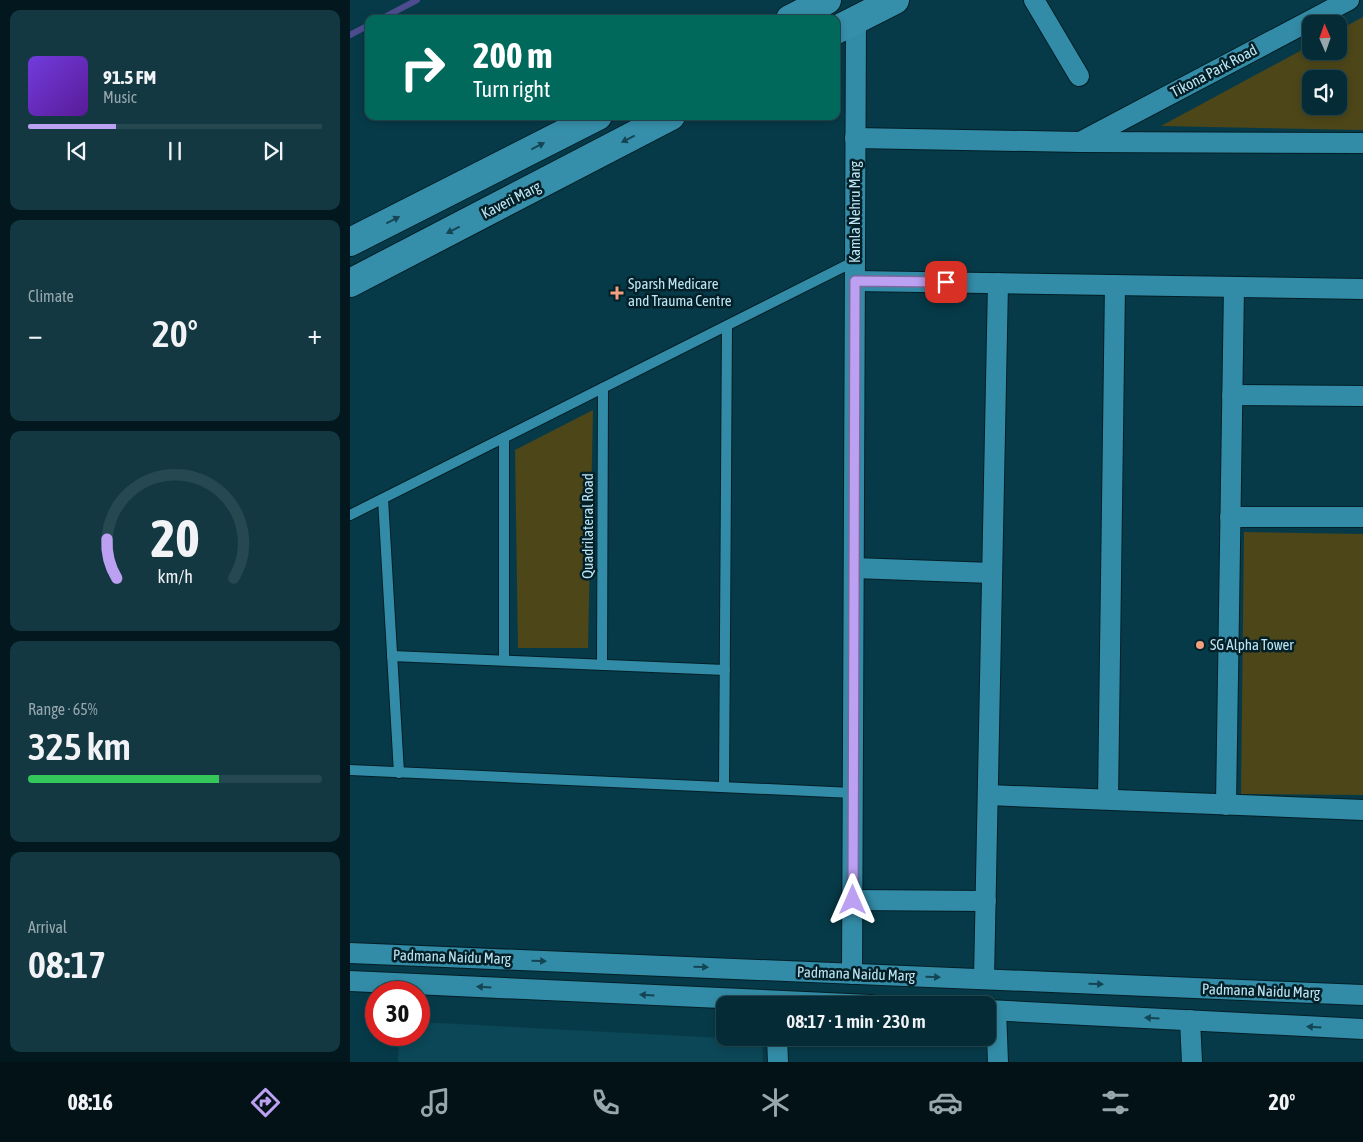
<!DOCTYPE html>
<html lang="en">
<head>
<meta charset="utf-8">
<style>
  body { margin:0; font-family:"Asap Condensed",sans-serif; background:#133842; color:#f1f3f6; height:100vh; display:flex; flex-direction:column; font-size:19px; white-space:nowrap }
  * { box-sizing:border-box; margin:0 }
  p { font-size:16px; color:#97a7ad }
  .icon { flex:none; width:28px; height:28px; fill:none; stroke:currentColor; stroke-width:2; stroke-linecap:round; stroke-linejoin:round }
  .map { position:relative; flex:1; overflow:hidden }
  .side { display:flex; flex-direction:column; gap:10px; padding:10px; background:#03181e; width:350px }
  .side>* { flex:none }
  .guide { position:absolute; left:15px; top:15px; width:475px; height:105px; border-radius:10px; box-shadow:0 2px 8px #0003,0 0 0 1px #264851; background:#00695c; color:#fff; overflow:hidden }
  .needle { width:32px; rotate:358deg }
  .controls { position:absolute; left:952px; top:15px; display:grid; gap:10px }
  .controls a { display:grid; place-items:center; width:45px; height:45px; border-radius:10px; background:#052c36; box-shadow:0 2px 8px #0003,0 0 0 1px #264851; font-size:25px }
  .speed { position:absolute; left:15px; top:981px; display:flex; gap:10px; font-size:25px; font-weight:700; text-align:center }
  .speed>* { display:grid; place-content:center; width:65px; height:65px; border-radius:50%; background:#052c36; box-shadow:0 2px 8px #0003,0 0 0 1px #264851; line-height:1 }
  .speed .limit { border:8px solid #d22; background:#fff; color:#111 }
  .pin { position:absolute; display:grid; place-items:center; width:42px; height:42px; color:#fff; margin:-21px; border-radius:10px; box-shadow:0 2px 8px #0006 }
  .me { position:absolute; width:55px; margin:-28px; rotate:0deg; stroke-linejoin:round; filter:drop-shadow(0 0 4px #0008) }
  .turn { display:flex; align-items:center; gap:18px; height:105px; padding:0 25px; font-size:22px }
  .turn .icon { width:65px; height:65px; stroke-width:2.5 }
  .turn b { display:block; font-size:35px; line-height:42px }
  .big { font-size:38px; font-weight:600; line-height:1.1 }
  .side .card { flex:1; display:flex; flex-direction:column; justify-content:center; gap:8px; min-width:0; padding:0 18px; border-radius:10px; background:#133842 }
  .side .dial { align-items:center; gap:0 }
  .dial svg { height:130px; overflow:visible; fill:none; stroke:#264851; stroke-width:7; stroke-linecap:round; text-anchor:middle }
  .dial text { fill:#f1f3f6; stroke:none }
  .song { display:flex; align-items:center; gap:15px }
  .cover { width:60px; height:60px; border-radius:8px; background:linear-gradient(135deg,hsl(260 70% 55%),hsl(270 70% 35%)) }
  .played { height:5px; border-radius:2px; background:linear-gradient(90deg,#bca0f2 30%,#264851 30%) }
  .keys { display:flex; justify-content:space-around; direction:ltr }
  .heat { display:flex; justify-content:space-between; align-items:center; font-size:28px; direction:ltr }
  .charge { height:8px; border-radius:4px; background:linear-gradient(90deg,#34c759 65%,#264851 0) }
  .trip { position:absolute; left:366px; top:996px; width:280px; height:50px; border-radius:10px; background:#052c36; box-shadow:0 2px 8px #0003,0 0 0 1px #264851; font-weight:600; line-height:50px; text-align:center }
  .menu { display:flex; height:80px; justify-content:space-around; align-items:center; background:#021216; color:#97a7ad }
  .menu .icon { width:35px; height:35px }
  .menu .selected { color:#bca0f2 }
  .menu b { font-size:22px; color:#f1f3f6 }
  main { display:flex; flex:1; min-height:0 }
  .map>svg:first-child { display:block }
</style>
</head>
<body>
<main>
<section class="side">
<div class="card">
<div class="song"><i class="cover"></i><div><b>91.5 FM</b><p>Music</p></div></div>
<div class="played"></div>
<div class="keys"><svg class="icon" aria-label="previous" viewBox="0 0 24 24"><path d="M18 5L8 12l10 7zM5 5v14"/></svg><svg class="icon" aria-label="pause" viewBox="0 0 24 24"><path d="M8 5v14M16 5v14"/></svg><svg class="icon" aria-label="next" viewBox="0 0 24 24"><path d="M6 5l10 7-10 7zM19 5v14"/></svg></div>
</div>
<div class="card"><p>Climate</p>
<div class="heat"><a>−</a><b class="big">20°</b><a>+</a></div>
</div>
<div class="card dial"><svg viewBox="0 0 100 80">
<path d="M14 69A42 42 0 1 1 86 69"/>
<path d="M14 69A42 42 0 0 1 8 45" stroke="#bca0f2"/>
<text x="50" y="56" font-size="32" font-weight="700">20</text>
<text x="50" y="72" font-size="11">km/h</text>
</svg></div>
<div class="card"><p>Range · 65%</p><b class="big">325 km</b><div class="charge"></div></div>
<div class="card"><p>Arrival</p><b class="big">08:17</b></div>
</section>
<div class="map">
<svg width="1013" height="1062" viewBox="0 0 1013 1062">
  <rect width="100%" height="100%" fill="#073a48"/>
  <!-- built -->
  <polygon fill="#0c4757" points="69,1022 412,1040 413,1062 48,1062 49,1035 69,1035"/>
  <!-- green -->
  <g fill="#4c4619" fill-rule="evenodd">
    <path d="M1013 17V130L811 126 961 45V51H989V30ZM961 79H989V106H961Z"/>
    <polygon points="243,410 238,648 168,648 165,450"/>
    <polygon points="894,532 1013,534 1013,795 891,794"/>
  </g>
  <g fill="none" stroke-linecap="round" stroke-linejoin="round">
    <!-- stream -->
    <g stroke="#4d4c8e" stroke-width="6">
      <polyline points="31,19 67,0"/>
      <polyline points="0,35 19,25"/>
    </g>
    <defs>
      <g id="lane">
        <polyline points="154,438 154,660"/>
        <polyline points="33,499 49,773"/>
        <polyline points="0,515 505,261"/>
        <polyline points="42,656 375,670"/>
        <polyline points="252,665 253,388"/>
        <polyline points="0,770 503,793"/>
        <polyline points="374,787 377,326"/>
      </g>
      <g id="street">
        <polyline points="684,0 729,76"/>
        <polyline points="505,138 730,142 1013,143"/>
        <polyline points="732,141 999,0"/>
        <polyline points="505,281 1013,289"/>
        <polyline points="882,395 1013,396"/>
        <polyline points="880,517 1013,517"/>
        <polyline points="504,568 642,573"/>
        <polyline points="638,795 1013,810"/>
        <polyline points="758,799 765,285"/>
        <polyline points="876,805 884,287"/>
        <polyline points="503,900 636,901"/>
        <polyline points="0,953 1013,995"/>
        <polyline points="502,974 506,20"/>
        <polyline points="634,979 648,283"/>
        <polyline points="0,981 520,1005"/>
        <polyline points="638,1010 1013,1029"/>
        <polyline points="646,1011 648,1062"/>
        <polyline points="840,1020 842,1062"/>
        <polyline points="427,1038 428,1062"/>
      </g>
      <g id="secondary">
        <polyline points="440,19 477,0"/>
        <polyline points="486,30 545,0"/>
        <polyline points="0,242 248,116"/>
        <polyline points="0,283 321,116"/>
      </g>
    </defs>
    <!-- lane casing -->
    <use href="#lane" stroke="#031f27" stroke-width="12"/>
    <!-- street casing -->
    <use href="#street" stroke="#031f27" stroke-width="22"/>
    <!-- secondary casing -->
    <use href="#secondary" stroke="#031f27" stroke-width="30"/>
    <!-- lane -->
    <use href="#lane" stroke="#338ca7" stroke-width="10"/>
    <!-- street -->
    <use href="#street" stroke="#338ca7" stroke-width="20"/>
    <!-- secondary -->
    <use href="#secondary" stroke="#368faa" stroke-width="28"/>
  </g>
  <!-- one-way arrows -->
  <defs><path id="oneway-solid" d="M-6-.8H1V-3.2L6.5 0L1 3.2V.8H-6Z" transform="scale(1.25)"/></defs>
  <g fill="#154655">
    <use href="#oneway-solid" transform="translate(278 139) rotate(153)"/>
    <use href="#oneway-solid" transform="translate(188 146) rotate(-27)"/>
    <use href="#oneway-solid" transform="translate(43 220) rotate(-27)"/>
    <use href="#oneway-solid" transform="translate(103 230) rotate(153)"/>
  </g>
  <g fill="#144554">
    <use href="#oneway-solid" transform="translate(189 961) rotate(2)"/>
    <use href="#oneway-solid" transform="translate(351 967) rotate(2)"/>
    <use href="#oneway-solid" transform="translate(583 977) rotate(2)"/>
    <use href="#oneway-solid" transform="translate(746 984) rotate(2)"/>
    <use href="#oneway-solid" transform="translate(134 987) rotate(-177)"/>
    <use href="#oneway-solid" transform="translate(297 995) rotate(-177)"/>
    <use href="#oneway-solid" transform="translate(802 1018) rotate(-177)"/>
    <use href="#oneway-solid" transform="translate(964 1027) rotate(-177)"/>
  </g>
  <g fill="none" stroke-linecap="round" stroke-linejoin="round">
    <defs>
      <polyline id="route" points="503,900 505,281 596,282"/>
    </defs>
    <!-- route casing -->
    <use href="#route" stroke="#7a689d" stroke-width="12"/>
    <!-- route -->
    <use href="#route" stroke="#bca0f2" stroke-width="9"/>
  </g>
  <!-- markers -->
  <g fill="#f2a080" stroke="#031f27" stroke-width="2">
    <path d="M264.5 285.5h5v5h5v5h-5v5h-5v-5h-5v-5h5z"/>
    <circle cx="850" cy="645" r="5"/>
  </g>
  <g text-anchor="middle" stroke-width="5" stroke-linejoin="round" paint-order="stroke">
    <!-- street labels -->
    <g font-size="15" fill="#bce4f3" stroke="#031f27">
      <text transform="translate(864 71) rotate(-28)" y="5">Tikona Park Road</text>
      <text transform="translate(161 200) rotate(-27)" y="5">Kaveri Marg</text>
      <text transform="translate(505 212) rotate(-90)" y="5">Kamla Nehru Marg</text>
      <text transform="translate(238 526) rotate(-90)" y="5">Quadrilateral Road</text>
      <text transform="translate(102 957) rotate(2)" y="5">Padmana Naidu Marg</text>
      <text transform="translate(506 974) rotate(2)" y="5">Padmana Naidu Marg</text>
      <text transform="translate(911 991) rotate(2)" y="5">Padmana Naidu Marg</text>
    </g>
    <!-- poi labels -->
    <g font-size="15" fill="#bce4f3" stroke="#031f27" text-anchor="start">
      <text x="278" y="289">Sparsh Medicare<tspan x="278" dy="17">and Trauma Centre</tspan></text>
      <text x="860" y="650">SG Alpha Tower</text>
    </g>
  </g>
</svg>
<div class="controls">
<a><svg class="needle" viewBox="-14 -14 28 28"><path d="M0-13l5 13h-10z" fill="#e53935"/><path d="M0 13l5-13h-10z" fill="#97a7ad"/></svg></a>
<a><svg class="icon" aria-label="sound" viewBox="0 0 24 24"><path d="M4 9h4l5-4v14l-5-4H4zM17 9q2 3 0 6"/></svg></a>
</div>
<div class="speed"><div class="limit">30</div></div>
<div class="pin" style="left:596px;top:282px;background:#d93025"><svg class="icon" aria-label="arrive" viewBox="0 0 24 24"><path d="M6 21V4h12l-3 4 3 4H6"/></svg></div>
<svg class="me" style="left:503px;top:900px" viewBox="-20 -20 40 40"><path d="M0-17L14 15 0 8-14 15z" fill="#bca0f2" stroke="#fff" stroke-width="4"/></svg>
<div class="trip">08:17 · 1 min · 230 m</div>
<div class="guide">
<div class="turn"><svg class="icon" aria-label="right" viewBox="0 0 24 24"><path d="M7 20v-9h11M14 6l5 5-5 5"/></svg><div><b>200 m</b>Turn right</div></div>
</div>
</div>
</main>
<nav class="menu">
<b>08:16</b>
<svg class="icon selected" aria-label="directions" viewBox="0 0 24 24"><path d="M12 3l9 9-9 9-9-9zM9 14v-3h6M13 9l2 2-2 2"/></svg>
<svg class="icon" aria-label="music" viewBox="0 0 24 24"><path d="M9 18V5l10-2v13"/><circle cx="6" cy="18" r="3"/><circle cx="16" cy="16" r="3"/></svg>
<svg class="icon" aria-label="phone" viewBox="0 0 24 24"><path d="M5 4h4l2 5-3 2q2 4 5 5l2-3 5 2v4C11 20 4 13 5 4z"/></svg>
<svg class="icon" aria-label="climate" viewBox="0 0 24 24"><path d="M12 3v18M4 7l16 10M4 17L20 7"/></svg>
<svg class="icon" aria-label="car" viewBox="0 0 24 24"><path d="M5 17H2v-5l4-1 3-4h7l3 4 3 1v5h-3M9 17h6M6 11h13"/><circle cx="7" cy="17" r="2"/><circle cx="17" cy="17" r="2"/></svg>
<svg class="icon" aria-label="filters" viewBox="0 0 24 24"><path d="M4 7h16M4 17h16"/><circle cx="9" cy="7" r="2"/><circle cx="15" cy="17" r="2"/></svg>
<b>20°</b>
</nav>
</body>
</html>
